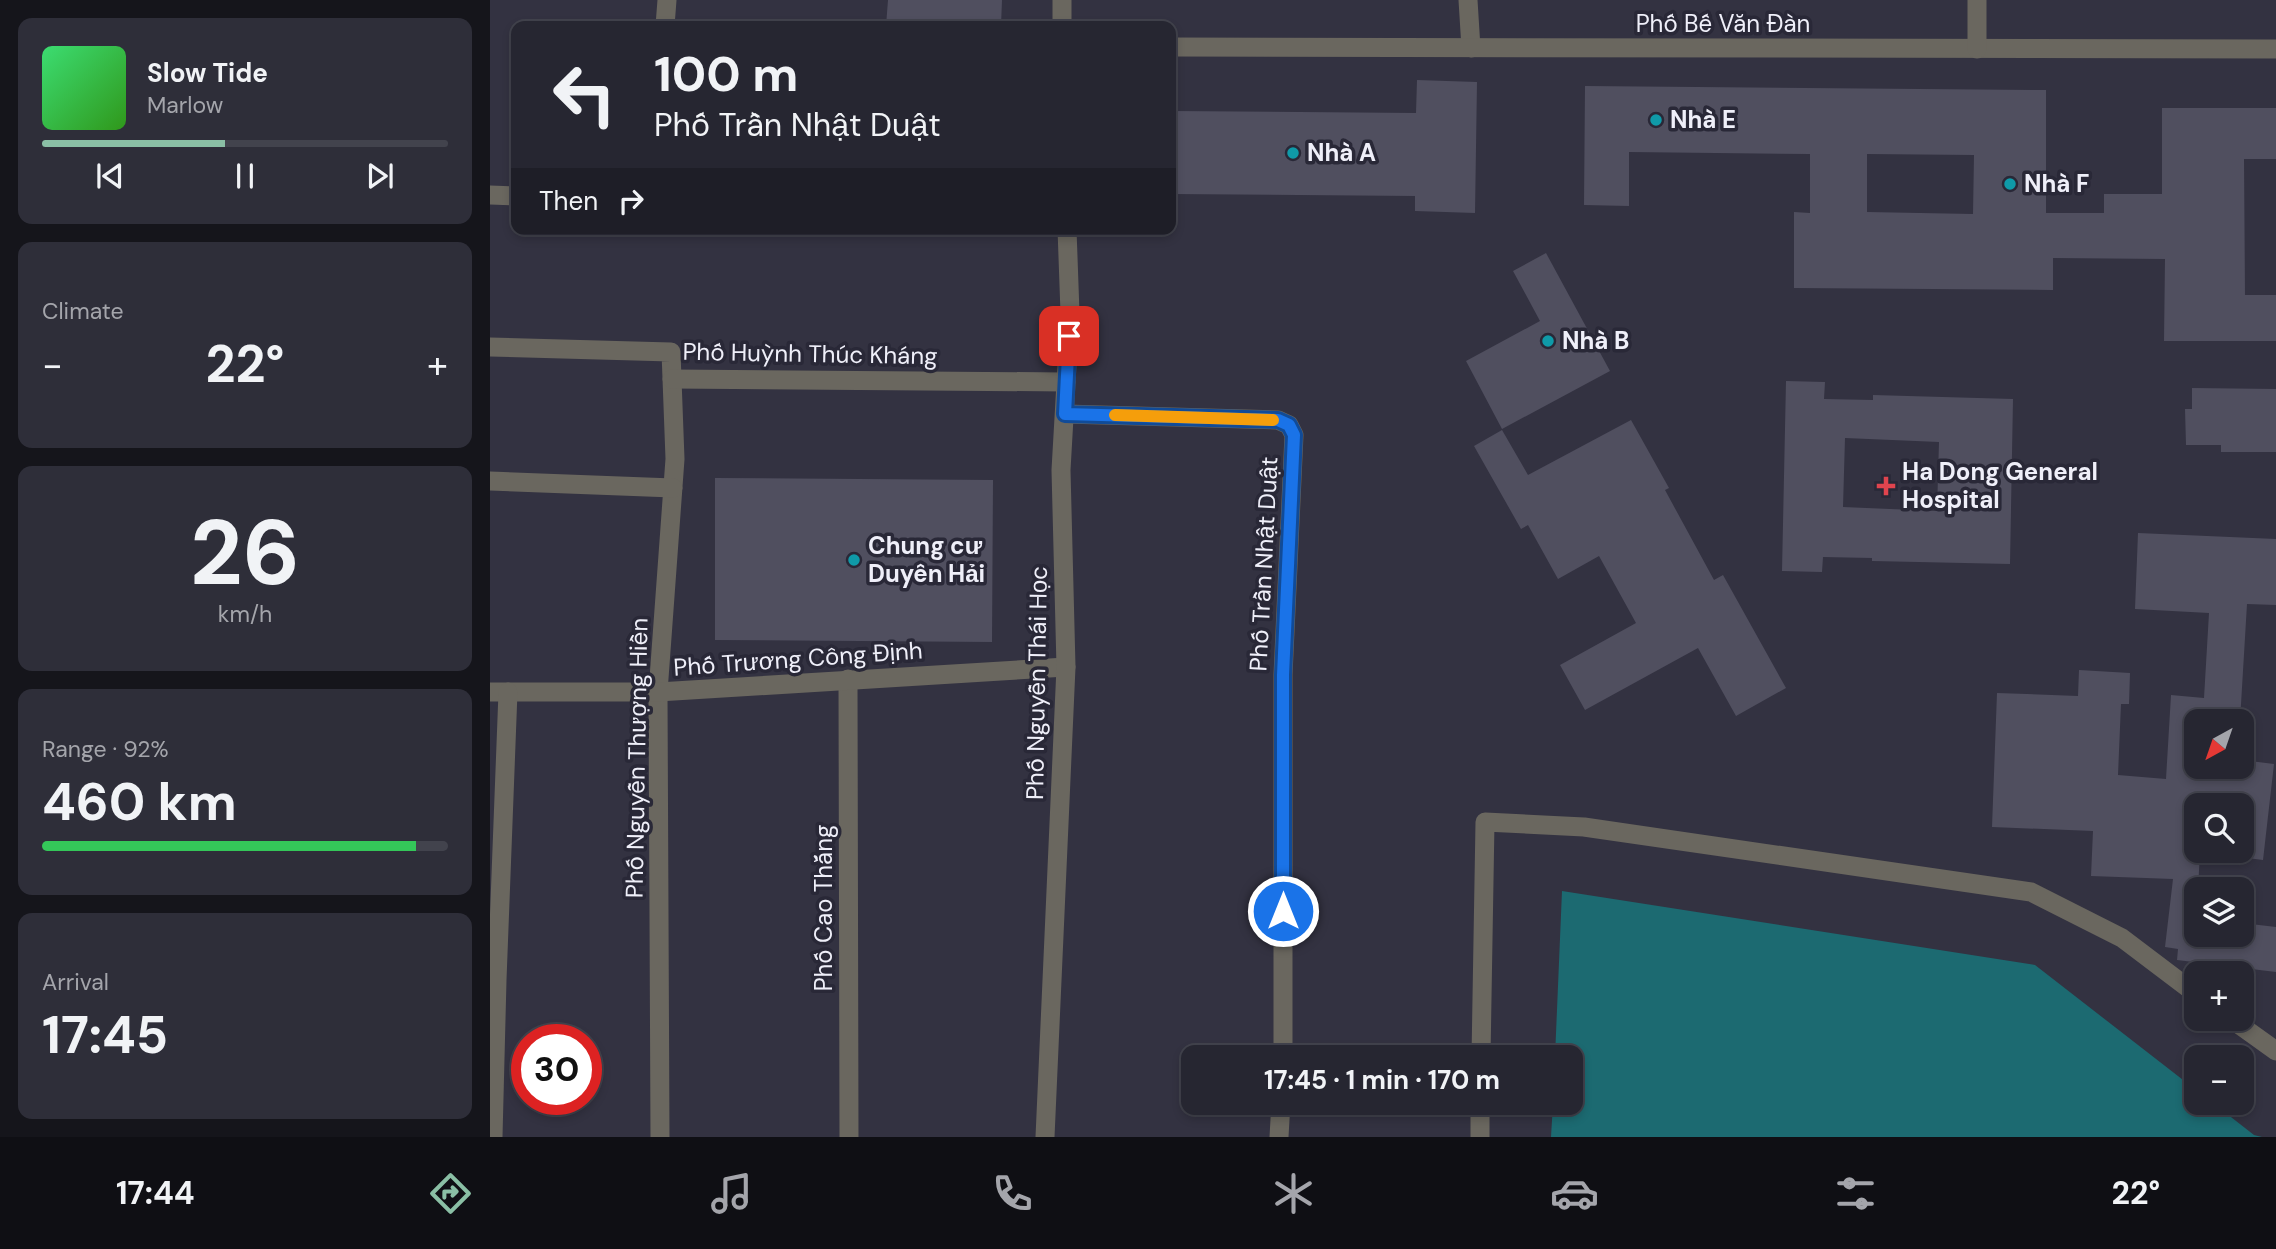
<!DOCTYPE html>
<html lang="en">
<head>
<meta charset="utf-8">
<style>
  body { margin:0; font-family:"DM Sans",sans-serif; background:#2e2e39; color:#f1f3f6; height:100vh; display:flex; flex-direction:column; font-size:26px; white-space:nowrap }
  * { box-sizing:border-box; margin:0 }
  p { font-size:23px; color:#a4a5ab }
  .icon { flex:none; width:38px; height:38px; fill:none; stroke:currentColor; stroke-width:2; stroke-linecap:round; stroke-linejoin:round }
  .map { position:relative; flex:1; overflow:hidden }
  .drawer { display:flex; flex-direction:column; gap:18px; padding:18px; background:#15151b; width:490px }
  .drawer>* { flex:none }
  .top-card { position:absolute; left:21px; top:21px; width:665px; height:214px; border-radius:14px; box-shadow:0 4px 10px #0003,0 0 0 2px #42434d; background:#262631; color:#f1f3f6; overflow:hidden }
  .needle { width:46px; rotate:220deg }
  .controls { position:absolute; left:1694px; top:709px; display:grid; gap:14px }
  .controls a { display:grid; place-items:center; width:70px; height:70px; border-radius:14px; background:#262631; box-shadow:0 4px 10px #0003,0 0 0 2px #42434d; font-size:35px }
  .speed { position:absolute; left:21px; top:1024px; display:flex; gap:14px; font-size:35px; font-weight:700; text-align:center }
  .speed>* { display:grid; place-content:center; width:91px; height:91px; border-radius:50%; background:#262631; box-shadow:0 4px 10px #0003,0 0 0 2px #42434d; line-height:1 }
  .speed .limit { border:10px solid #d22; background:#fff; color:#111 }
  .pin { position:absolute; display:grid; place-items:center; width:60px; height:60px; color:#fff; margin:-30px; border-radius:14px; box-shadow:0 4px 10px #0006 }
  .me { position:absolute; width:77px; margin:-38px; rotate:0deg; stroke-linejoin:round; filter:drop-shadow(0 0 5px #0008) }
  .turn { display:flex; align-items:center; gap:24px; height:147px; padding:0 28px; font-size:32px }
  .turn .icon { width:91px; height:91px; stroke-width:2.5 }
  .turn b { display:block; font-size:49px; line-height:60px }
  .then { display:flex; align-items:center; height:66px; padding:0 28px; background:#0003; gap:14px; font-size:26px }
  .big { font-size:52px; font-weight:700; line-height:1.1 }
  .drawer .card { flex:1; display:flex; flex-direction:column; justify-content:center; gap:10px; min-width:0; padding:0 24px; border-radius:14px; background:#2e2e39 }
  .drawer .dial { align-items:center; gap:0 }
  .dial b { font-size:91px; line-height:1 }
  .song { display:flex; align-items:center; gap:21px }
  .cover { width:84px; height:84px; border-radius:10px; background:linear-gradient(135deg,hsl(140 70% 55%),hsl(110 70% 35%)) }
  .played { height:7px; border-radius:4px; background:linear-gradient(90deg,#8abfa5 45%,#42434d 45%) }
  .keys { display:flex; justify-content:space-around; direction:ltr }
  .heat { display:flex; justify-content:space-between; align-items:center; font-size:38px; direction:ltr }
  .charge { height:10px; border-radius:5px; background:linear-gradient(90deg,#34c759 92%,#42434d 0) }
  .trip { position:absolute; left:691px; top:1045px; width:402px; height:70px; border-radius:14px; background:#262631; box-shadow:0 4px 10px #0003,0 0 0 2px #42434d; font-weight:700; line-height:70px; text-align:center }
  .menu { display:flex; height:112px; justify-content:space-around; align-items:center; background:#0f0f14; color:#a4a5ab }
  .menu .icon { width:49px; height:49px }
  .menu .selected { color:#8abfa5 }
  .menu b { font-size:32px; color:#f1f3f6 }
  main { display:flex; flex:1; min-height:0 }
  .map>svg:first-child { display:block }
</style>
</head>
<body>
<main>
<section class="drawer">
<div class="card">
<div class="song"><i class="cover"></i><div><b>Slow Tide</b><p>Marlow</p></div></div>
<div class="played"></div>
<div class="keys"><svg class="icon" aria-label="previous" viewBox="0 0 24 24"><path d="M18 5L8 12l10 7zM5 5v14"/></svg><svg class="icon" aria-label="pause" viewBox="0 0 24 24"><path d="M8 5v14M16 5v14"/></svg><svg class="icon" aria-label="next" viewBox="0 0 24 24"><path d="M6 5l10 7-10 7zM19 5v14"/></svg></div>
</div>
<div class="card"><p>Climate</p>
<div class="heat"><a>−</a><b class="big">22°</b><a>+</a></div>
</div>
<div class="card dial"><b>26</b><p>km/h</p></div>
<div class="card"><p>Range · 92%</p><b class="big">460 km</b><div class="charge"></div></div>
<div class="card"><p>Arrival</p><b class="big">17:45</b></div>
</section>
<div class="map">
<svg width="1786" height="1137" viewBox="0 0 1786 1137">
  <rect width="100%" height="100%" fill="#333241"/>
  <!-- water -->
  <polygon fill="#1c6a71" points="1072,891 1545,965 1706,1090 1706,1102 1723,1103 1764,1135 1772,1137 1061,1137 1063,1103 1082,1102 1082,1057 1065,1057"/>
  <!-- building -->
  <g fill="#504f5f" fill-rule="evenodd">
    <polygon points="398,0 512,0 511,26 396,26"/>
    <polygon points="927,80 987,82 985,213 925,211 925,196 681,194 681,111 926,113"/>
    <path d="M1095 86 1556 90V213H1614V194H1672V108H1786V159H1754L1755 295H1786V341H1674L1675 259 1563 258V290L1304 288V212L1320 213V154L1139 152V206L1094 205ZM1377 154 1484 155 1483 214 1377 212Z"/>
    <polygon points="1056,253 1120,371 1012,429 976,361 1050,321 1023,271"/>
    <path d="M1296 381 1335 382 1334 399 1383 400V395L1523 399 1520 564 1382 561V558L1333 557 1332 572 1292 571ZM1355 438 1449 442 1447 511 1353 507Z"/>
    <polygon points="1702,388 1786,389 1786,452 1731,452 1731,445 1696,445 1695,409 1702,409"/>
    <polygon points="1141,420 1179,488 1175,490 1224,580 1233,575 1296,688 1246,716 1208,648 1095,710 1070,665 1146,623 1109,556 1068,579 1038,525 1031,529 984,446 1012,430 1038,475"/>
    <polygon points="225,478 503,480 502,642 225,640"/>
    <path d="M1648 533 1786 539V605L1757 604 1750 721H1706V766H1752V760L1784 764 1773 860 1710 852 1708 889H1706V934H1752V923L1786 927V972L1687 960 1688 949 1675 947 1683 879 1601 876 1603 831 1502 827 1507 693 1588 696 1589 670 1640 673 1639 704H1631L1628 775 1676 779 1681 695 1714 698 1719 613 1645 609ZM1706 805H1752V850H1706Z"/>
  </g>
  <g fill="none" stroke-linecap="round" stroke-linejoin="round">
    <!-- minor -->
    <g stroke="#6a675f" stroke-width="19">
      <polyline points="978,0 981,48"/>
      <polyline points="175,26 177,0"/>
      <polyline points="572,26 572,0"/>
      <polyline points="681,47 1786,49"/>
      <polyline points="1487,49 1487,0"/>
      <polyline points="0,195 26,196"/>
      <polyline points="0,347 181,352 185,459 168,692 170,1137"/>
      <polyline points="182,379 576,382"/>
      <polyline points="575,414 788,420 799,425 804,435 793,675 793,1057"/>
      <polyline points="0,481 183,488"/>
      <polyline points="358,679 359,1137"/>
      <polyline points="0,692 168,692 576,667"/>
      <polyline points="1740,1018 1786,1051"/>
      <polyline points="991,1057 995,822 1094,827 1541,892 1632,938 1706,994"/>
      <polyline points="3,1137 7,980 18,692"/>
      <polyline points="555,1137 576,667 571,470 580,313 577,229"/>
      <polyline points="789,1137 791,1102"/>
      <polyline points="990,1137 990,1102"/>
    </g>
  </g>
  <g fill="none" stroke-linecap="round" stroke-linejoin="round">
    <defs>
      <polyline id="route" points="579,336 575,414 788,420 799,425 804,435 793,675 793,911"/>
    </defs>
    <!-- route casing -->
    <use href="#route" stroke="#114b97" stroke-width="18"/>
    <!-- route -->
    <use href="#route" stroke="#1a73e8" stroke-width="12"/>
    <!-- slow -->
    <polyline stroke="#f59e0b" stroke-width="12" points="625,415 783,420"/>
  </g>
  <!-- markers -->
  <g fill="#0f9aa8" stroke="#292837" stroke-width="2.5">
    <circle cx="1166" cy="120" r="7"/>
    <circle cx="803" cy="153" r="7"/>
    <circle cx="1520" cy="184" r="7"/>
    <circle cx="1058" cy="341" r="7"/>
    <circle cx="364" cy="560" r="7"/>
  </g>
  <path fill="#e0444e" stroke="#292837" stroke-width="2.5" d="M1392.5 475.5h7v7h7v7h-7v7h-7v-7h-7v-7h7z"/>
  <g text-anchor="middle" stroke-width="7" stroke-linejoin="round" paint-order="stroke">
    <!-- street labels -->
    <g font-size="24" fill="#efeff9" stroke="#292837">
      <text x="1233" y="32">Phố Bế Văn Đàn</text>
      <text transform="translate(320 354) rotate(1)" y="8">Phố Huỳnh Thúc Kháng</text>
      <text transform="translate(774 564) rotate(-87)" y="8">Phố Trần Nhật Duật</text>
      <text transform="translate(308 659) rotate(-4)" y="8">Phố Trương Công Định</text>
      <text transform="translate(547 683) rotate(-89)" y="8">Phố Nguyễn Thái Học</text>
      <text transform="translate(147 758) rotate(-89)" y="8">Phố Nguyễn Thượng Hiền</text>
      <text transform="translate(334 908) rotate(-90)" y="8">Phố Cao Thắng</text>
    </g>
    <!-- poi labels -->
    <g font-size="24" font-weight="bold" fill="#efeff9" stroke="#292837" text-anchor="start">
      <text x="1180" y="128">Nhà E</text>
      <text x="817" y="161">Nhà A</text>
      <text x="1534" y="192">Nhà F</text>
      <text x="1072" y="349">Nhà B</text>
      <text x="1412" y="480">Ha Dong General<tspan x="1412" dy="28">Hospital</tspan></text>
      <text x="378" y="554">Chung cư<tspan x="378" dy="28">Duyên Hải</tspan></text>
    </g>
  </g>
</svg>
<div class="controls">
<a><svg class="needle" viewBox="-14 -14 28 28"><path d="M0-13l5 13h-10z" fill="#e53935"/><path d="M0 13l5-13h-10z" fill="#a4a5ab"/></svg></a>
<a><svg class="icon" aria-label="search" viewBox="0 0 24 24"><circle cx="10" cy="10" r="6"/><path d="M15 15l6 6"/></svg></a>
<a><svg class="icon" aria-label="layers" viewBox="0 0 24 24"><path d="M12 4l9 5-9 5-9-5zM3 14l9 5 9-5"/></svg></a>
<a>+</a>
<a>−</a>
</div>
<div class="speed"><div class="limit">30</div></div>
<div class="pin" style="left:579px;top:336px;background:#d93025"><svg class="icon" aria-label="arrive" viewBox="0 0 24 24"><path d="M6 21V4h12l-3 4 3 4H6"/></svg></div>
<svg class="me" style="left:793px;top:911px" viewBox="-20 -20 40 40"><circle r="17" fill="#1a73e8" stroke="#fff" stroke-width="3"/><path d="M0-11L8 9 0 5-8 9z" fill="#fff"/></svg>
<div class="trip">17:45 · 1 min · 170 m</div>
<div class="top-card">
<div class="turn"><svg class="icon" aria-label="left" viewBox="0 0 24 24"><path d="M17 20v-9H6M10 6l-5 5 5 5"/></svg><div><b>100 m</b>Phố Trần Nhật Duật</div></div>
<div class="then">Then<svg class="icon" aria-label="right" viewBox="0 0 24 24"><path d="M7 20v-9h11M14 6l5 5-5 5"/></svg></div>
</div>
</div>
</main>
<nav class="menu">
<b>17:44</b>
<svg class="icon selected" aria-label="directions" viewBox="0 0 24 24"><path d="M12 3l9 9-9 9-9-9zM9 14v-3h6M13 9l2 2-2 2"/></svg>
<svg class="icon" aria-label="music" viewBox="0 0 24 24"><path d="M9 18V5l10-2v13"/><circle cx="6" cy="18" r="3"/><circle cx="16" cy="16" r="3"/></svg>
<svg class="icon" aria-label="phone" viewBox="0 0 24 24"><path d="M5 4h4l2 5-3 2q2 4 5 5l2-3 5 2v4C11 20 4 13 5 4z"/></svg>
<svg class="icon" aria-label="climate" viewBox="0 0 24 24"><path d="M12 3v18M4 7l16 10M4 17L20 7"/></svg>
<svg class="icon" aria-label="car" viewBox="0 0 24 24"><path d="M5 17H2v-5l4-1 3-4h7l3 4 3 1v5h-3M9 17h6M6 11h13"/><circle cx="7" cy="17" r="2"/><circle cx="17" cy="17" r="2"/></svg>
<svg class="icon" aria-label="filters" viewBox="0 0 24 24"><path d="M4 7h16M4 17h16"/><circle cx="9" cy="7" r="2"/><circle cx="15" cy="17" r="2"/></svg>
<b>22°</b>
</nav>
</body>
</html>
